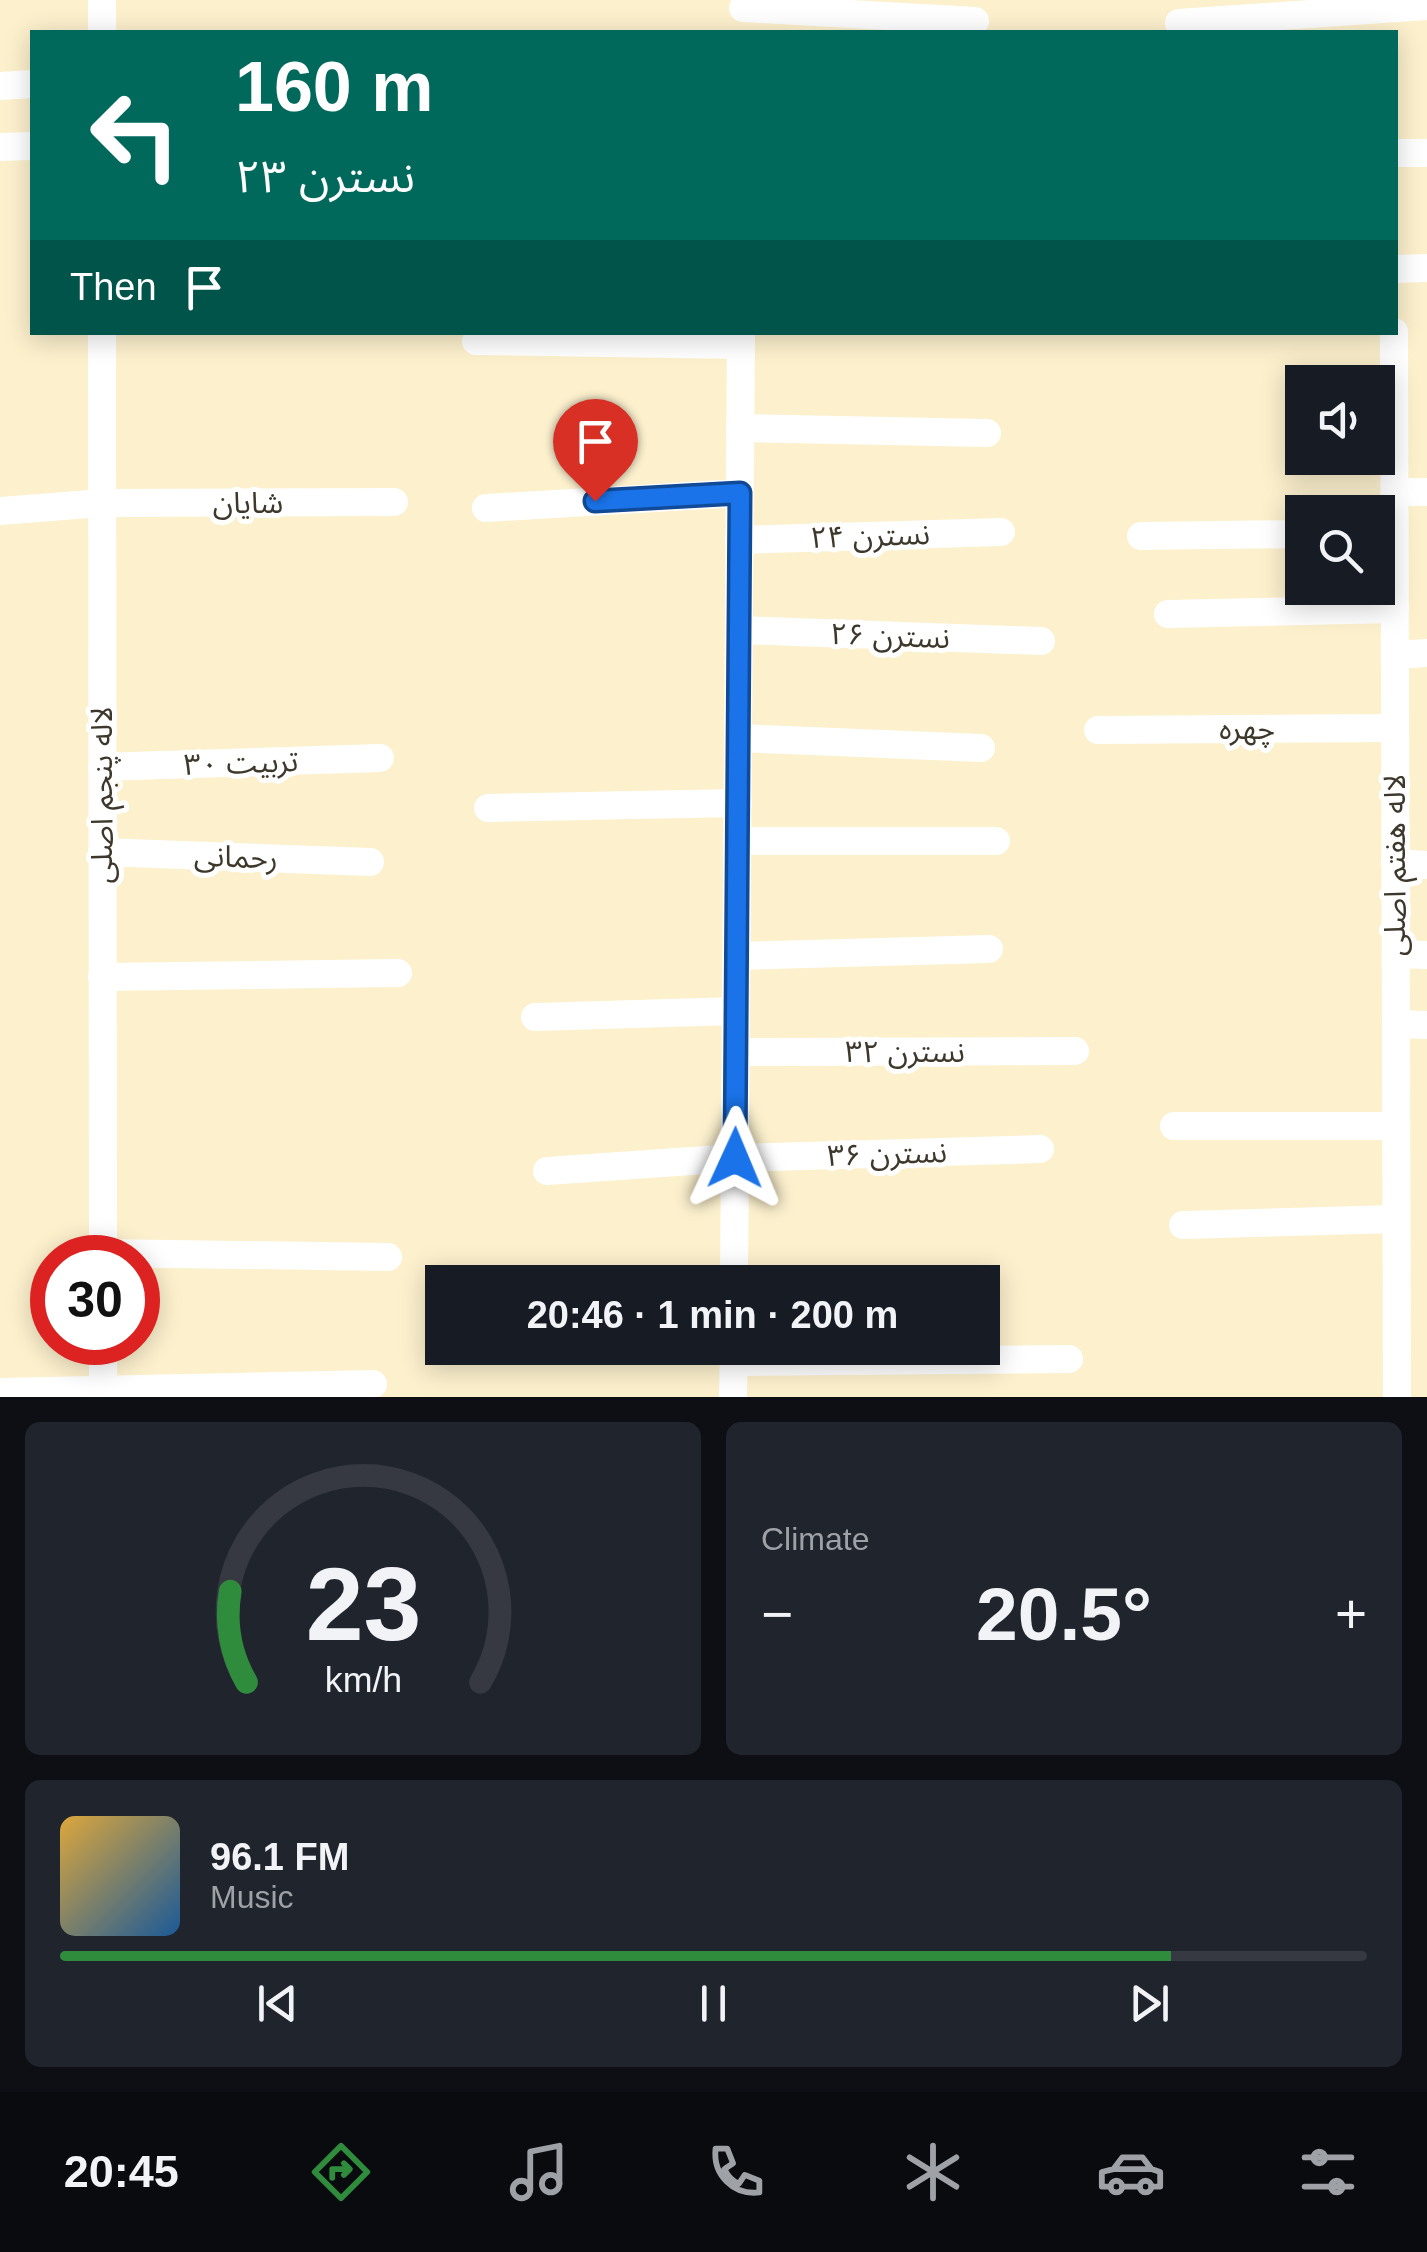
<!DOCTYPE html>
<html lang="en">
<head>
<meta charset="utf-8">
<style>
  body { margin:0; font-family:Helvetica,"Noto Sans Arabic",sans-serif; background:#20242c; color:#f1f3f6; height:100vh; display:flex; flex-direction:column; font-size:38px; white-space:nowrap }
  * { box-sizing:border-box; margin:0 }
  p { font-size:32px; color:#9ea1a6 }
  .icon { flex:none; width:55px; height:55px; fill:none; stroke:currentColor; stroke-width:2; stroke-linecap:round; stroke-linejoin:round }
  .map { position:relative; height:1397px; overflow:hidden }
  .panel { display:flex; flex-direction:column; gap:25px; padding:25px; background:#0d0f14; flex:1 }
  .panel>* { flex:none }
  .top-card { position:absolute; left:30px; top:30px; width:1368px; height:305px; border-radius:0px; box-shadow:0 5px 25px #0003; background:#00695c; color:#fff; overflow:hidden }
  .buttons { position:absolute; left:1285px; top:365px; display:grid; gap:20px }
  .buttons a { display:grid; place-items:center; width:110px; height:110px; border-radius:0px; background:#171b24; box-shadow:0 5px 25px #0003; font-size:50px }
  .speed { position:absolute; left:30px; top:1235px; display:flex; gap:20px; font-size:50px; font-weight:700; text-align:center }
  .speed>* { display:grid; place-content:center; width:130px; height:130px; border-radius:50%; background:#171b24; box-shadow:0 5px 25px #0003; line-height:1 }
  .speed .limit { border:15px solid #d22; background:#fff; color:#111 }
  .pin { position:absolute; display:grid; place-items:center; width:85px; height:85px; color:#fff; margin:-102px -42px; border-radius:50% 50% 50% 0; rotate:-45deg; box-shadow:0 0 10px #0007 }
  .pin .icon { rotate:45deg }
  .me { position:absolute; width:110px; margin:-55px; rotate:1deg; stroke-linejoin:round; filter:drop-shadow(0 0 8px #0008) }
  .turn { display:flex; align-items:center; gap:35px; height:210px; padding:0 40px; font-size:45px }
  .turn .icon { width:130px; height:130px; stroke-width:2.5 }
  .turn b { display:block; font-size:70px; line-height:85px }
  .then { display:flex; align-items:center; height:95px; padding:0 40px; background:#0003; gap:20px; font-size:38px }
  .big { font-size:75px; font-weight:600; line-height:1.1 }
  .panel .widget { flex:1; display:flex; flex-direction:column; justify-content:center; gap:15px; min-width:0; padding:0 35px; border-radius:15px; background:#20242c }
  .panel .dial { align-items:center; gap:0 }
  .dial svg { height:260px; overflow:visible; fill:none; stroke:#363941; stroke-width:7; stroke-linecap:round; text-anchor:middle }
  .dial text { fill:#f1f3f6; stroke:none }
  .song { display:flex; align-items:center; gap:30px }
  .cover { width:120px; height:120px; border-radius:15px; background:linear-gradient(135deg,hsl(40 70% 55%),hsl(210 70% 35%)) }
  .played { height:10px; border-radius:5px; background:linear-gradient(90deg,#308c3d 85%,#363941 85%) }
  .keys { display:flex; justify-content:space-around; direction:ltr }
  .heat { display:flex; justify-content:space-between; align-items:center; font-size:55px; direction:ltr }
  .panel .tiles { flex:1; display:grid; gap:25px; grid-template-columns:1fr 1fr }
  .widget:last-child { grid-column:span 2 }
  .trip { position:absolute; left:425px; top:1265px; width:575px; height:100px; border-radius:0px; background:#171b24; box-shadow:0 5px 25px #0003; font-weight:600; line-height:100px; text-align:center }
  .tabs { display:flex; height:160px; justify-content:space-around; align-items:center; background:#090b0e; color:#9ea1a6 }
  .tabs .icon { width:70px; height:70px }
  .tabs .active { color:#308c3d }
  .tabs b { font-size:45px; color:#f1f3f6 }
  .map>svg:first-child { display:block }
</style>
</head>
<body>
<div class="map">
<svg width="1427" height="1397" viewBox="0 0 1427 1397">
  <rect width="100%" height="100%" fill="#fcf0cd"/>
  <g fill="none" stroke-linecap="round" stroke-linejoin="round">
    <!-- minor -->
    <g stroke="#fff" stroke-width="28">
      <polyline points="102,0 102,32"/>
      <polyline points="743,8 975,21"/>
      <polyline points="1179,23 1427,6"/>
      <polyline points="0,86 32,84"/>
      <polyline points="0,147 32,146"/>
      <polyline points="1395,153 1427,153"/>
      <polyline points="1395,269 1427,268"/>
      <polyline points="102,332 103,1258"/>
      <polyline points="1394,332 1397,1397"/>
      <polyline points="476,341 741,345"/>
      <polyline points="740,428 987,433"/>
      <polyline points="1395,492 1427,492"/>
      <polyline points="486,508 739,493"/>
      <polyline points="0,511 102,503 394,502"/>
      <polyline points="1141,536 1302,534"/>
      <polyline points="739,540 1001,532"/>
      <polyline points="1168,614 1395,609"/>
      <polyline points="739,630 1041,641"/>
      <polyline points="1395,655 1427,653"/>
      <polyline points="1098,730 1395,728"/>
      <polyline points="738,738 981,748"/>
      <polyline points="102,767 380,758"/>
      <polyline points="488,808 738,803"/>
      <polyline points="737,841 996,841"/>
      <polyline points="102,852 370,862"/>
      <polyline points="1395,863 1427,865"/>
      <polyline points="1396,954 1427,955"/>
      <polyline points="736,956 989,949"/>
      <polyline points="102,977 398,973"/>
      <polyline points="535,1017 736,1011"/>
      <polyline points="1396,1024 1427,1025"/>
      <polyline points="736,1052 1075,1051"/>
      <polyline points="1174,1126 1396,1126"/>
      <polyline points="547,1171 735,1158 1040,1149"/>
      <polyline points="1183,1225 1396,1219"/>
      <polyline points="103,1253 388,1257"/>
      <polyline points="734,1282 741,332"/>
      <polyline points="103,1342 103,1397"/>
      <polyline points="734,1362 1069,1359"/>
      <polyline points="0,1392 373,1384"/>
      <polyline points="733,1397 734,1348"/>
    </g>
  </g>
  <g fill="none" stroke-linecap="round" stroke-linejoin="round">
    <defs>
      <polyline id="route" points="595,501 740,493 735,1158"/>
    </defs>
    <!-- route casing -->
    <use href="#route" stroke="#114b97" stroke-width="25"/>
    <!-- route -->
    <use href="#route" stroke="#1a73e8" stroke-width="18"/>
  </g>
  <g text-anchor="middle" stroke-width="10" stroke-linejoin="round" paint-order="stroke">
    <!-- street labels -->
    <g font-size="30" fill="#3d382b" stroke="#fff">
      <text x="248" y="513">شایان</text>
      <text transform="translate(870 536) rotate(-2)" y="10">نسترن ۲۴</text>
      <text transform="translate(890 636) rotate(2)" y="10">نسترن ۲۶</text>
      <text x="1247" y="739">چهره</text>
      <text transform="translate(241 763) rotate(-2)" y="10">تربیت ۳۰</text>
      <text transform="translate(102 795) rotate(-90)" y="10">لاله پنجم اصلی</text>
      <text transform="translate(236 857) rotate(2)" y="10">رحمانی</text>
      <text transform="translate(1395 865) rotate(-90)" y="10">لاله هفتم اصلی</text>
      <text x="905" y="1062">نسترن ۳۲</text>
      <text transform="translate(887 1154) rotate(-2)" y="10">نسترن ۳۶</text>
    </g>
  </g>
</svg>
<div class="buttons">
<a><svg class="icon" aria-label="sound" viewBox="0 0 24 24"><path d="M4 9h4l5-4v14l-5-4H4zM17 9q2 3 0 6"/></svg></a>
<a><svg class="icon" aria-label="search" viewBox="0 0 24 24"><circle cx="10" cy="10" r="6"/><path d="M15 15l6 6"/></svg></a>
</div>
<div class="speed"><div class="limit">30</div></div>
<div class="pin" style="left:595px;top:501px;background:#d93025"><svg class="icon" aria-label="arrive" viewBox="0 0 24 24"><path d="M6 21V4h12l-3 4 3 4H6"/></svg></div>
<svg class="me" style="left:735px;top:1158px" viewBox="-20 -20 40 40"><path d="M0-17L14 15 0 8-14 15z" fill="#1a73e8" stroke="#fff" stroke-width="4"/></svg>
<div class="trip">20:46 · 1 min · 200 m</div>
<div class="top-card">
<div class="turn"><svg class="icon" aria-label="left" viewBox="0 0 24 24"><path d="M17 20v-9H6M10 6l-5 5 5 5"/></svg><div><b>160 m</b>نسترن ۲۳</div></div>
<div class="then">Then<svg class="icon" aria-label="arrive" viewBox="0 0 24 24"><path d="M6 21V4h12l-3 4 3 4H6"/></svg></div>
</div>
</div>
<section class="panel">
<div class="tiles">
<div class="widget dial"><svg viewBox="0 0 100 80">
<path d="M14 69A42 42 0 1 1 86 69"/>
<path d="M14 69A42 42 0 0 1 9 41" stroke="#308c3d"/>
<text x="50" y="56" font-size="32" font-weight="700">23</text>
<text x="50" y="72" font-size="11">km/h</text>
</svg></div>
<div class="widget"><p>Climate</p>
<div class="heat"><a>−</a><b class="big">20.5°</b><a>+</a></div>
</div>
<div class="widget">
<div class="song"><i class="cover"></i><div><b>96.1 FM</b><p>Music</p></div></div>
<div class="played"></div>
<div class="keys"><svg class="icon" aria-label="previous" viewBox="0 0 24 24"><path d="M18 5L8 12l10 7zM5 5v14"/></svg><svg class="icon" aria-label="pause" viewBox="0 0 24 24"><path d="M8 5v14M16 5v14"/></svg><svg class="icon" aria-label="next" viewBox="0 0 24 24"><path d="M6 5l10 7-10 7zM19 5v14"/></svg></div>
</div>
</div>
</section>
<nav class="tabs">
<b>20:45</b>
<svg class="icon active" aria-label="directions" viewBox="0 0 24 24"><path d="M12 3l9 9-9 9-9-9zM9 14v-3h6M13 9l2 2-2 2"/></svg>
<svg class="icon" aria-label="music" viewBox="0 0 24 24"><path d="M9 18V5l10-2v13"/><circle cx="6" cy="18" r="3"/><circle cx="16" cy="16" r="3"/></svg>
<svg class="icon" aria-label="phone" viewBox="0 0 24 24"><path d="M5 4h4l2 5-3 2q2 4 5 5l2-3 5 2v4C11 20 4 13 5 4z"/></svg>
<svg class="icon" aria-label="climate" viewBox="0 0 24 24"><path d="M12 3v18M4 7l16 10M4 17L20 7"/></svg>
<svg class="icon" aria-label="car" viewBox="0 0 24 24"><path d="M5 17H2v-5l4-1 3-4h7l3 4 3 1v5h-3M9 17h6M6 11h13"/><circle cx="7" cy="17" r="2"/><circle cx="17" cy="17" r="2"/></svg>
<svg class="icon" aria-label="filters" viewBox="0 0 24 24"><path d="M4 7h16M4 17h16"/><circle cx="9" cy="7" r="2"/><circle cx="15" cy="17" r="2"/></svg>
</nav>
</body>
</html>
